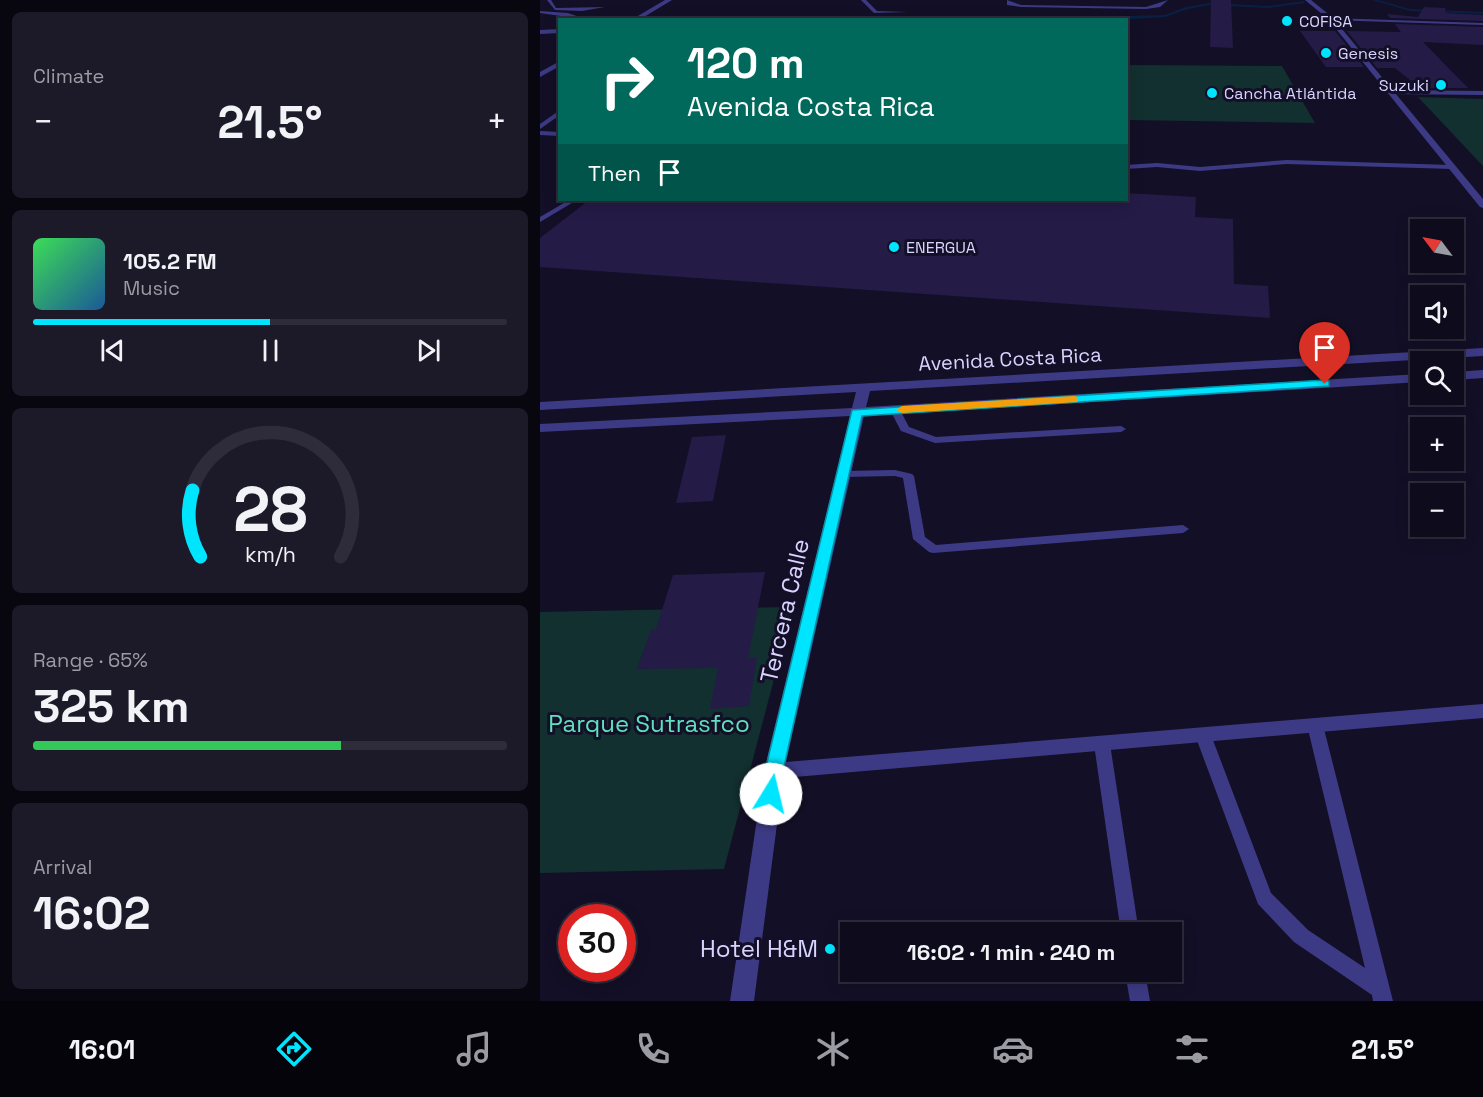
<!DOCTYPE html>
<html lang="en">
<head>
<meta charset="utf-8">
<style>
  body { margin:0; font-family:"Space Grotesk",sans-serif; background:#1c1929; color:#f1f3f6; height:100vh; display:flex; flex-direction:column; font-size:22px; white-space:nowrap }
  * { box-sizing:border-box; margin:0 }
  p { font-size:20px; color:#9b9ba3 }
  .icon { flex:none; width:33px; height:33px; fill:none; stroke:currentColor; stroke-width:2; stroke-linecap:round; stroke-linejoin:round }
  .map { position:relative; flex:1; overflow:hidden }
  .details { display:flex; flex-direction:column; gap:12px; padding:12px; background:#08060f; width:540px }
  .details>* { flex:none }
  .banner { position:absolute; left:18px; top:18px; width:570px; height:183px; border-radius:0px; box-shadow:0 3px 15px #0003,0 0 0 2px #2e2b3b; background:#00695c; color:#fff; overflow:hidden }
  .needle { width:39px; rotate:302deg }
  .tools { position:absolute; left:870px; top:219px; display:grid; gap:12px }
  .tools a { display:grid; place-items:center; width:54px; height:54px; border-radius:0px; background:#0e0b1c; box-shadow:0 3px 15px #0003,0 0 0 2px #2e2b3b; font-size:30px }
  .speed { position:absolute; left:18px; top:904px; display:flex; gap:12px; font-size:30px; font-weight:700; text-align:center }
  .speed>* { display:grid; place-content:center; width:78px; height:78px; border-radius:50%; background:#0e0b1c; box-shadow:0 3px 15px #0003,0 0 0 2px #2e2b3b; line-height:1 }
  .speed .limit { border:9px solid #d22; background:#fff; color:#111 }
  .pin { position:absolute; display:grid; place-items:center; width:51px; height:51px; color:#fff; margin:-62px -26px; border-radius:50% 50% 50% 0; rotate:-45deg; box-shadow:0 0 6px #0007 }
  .pin .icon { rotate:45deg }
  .me { position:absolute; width:66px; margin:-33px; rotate:9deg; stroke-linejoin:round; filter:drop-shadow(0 0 4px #0008) }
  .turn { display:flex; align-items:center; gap:21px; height:126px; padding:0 30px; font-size:27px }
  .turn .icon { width:78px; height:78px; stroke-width:2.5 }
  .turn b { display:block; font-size:42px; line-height:51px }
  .then { display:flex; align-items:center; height:57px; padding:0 30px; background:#0003; gap:12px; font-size:22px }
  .big { font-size:45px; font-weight:800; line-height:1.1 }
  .details .widget { flex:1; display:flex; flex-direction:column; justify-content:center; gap:9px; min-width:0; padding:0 21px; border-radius:9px; background:#1c1929 }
  .details .dial { align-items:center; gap:0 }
  .dial svg { height:156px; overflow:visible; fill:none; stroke:#2e2b3b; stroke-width:7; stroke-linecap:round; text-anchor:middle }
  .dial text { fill:#f1f3f6; stroke:none }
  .song { display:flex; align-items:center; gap:18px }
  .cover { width:72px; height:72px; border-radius:9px; background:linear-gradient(135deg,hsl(130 70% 55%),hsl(210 70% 35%)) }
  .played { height:6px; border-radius:3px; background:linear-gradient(90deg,#00e5ff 50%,#2e2b3b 50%) }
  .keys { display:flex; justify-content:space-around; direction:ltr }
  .heat { display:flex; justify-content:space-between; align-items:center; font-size:33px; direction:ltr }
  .charge { height:9px; border-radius:4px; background:linear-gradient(90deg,#34c759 65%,#2e2b3b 0) }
  .trip { position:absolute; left:300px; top:922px; width:342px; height:60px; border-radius:0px; background:#0e0b1c; box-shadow:0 3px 15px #0003,0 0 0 2px #2e2b3b; font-weight:800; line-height:60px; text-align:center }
  .menu { display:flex; height:96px; justify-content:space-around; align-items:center; background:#06040b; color:#9b9ba3 }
  .menu .icon { width:42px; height:42px }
  .menu .current { color:#00e5ff }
  .menu b { font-size:27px; color:#f1f3f6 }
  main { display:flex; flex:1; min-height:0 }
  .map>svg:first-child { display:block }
</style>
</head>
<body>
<main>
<section class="details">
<div class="widget"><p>Climate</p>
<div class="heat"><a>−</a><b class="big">21.5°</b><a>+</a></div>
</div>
<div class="widget">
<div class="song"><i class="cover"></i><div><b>105.2 FM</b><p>Music</p></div></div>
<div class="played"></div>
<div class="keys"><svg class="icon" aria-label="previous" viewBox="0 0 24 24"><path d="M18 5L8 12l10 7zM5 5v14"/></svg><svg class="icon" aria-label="pause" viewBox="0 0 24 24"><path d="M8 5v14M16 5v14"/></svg><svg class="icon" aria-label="next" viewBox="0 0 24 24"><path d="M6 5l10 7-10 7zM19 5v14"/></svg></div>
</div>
<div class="widget dial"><svg viewBox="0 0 100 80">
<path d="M14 69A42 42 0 1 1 86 69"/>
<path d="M14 69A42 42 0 0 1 10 35" stroke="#00e5ff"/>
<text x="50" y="56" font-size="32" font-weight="700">28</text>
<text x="50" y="72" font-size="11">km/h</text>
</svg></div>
<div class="widget"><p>Range · 65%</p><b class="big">325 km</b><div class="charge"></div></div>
<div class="widget"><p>Arrival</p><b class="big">16:02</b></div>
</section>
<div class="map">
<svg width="943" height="1001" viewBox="0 0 943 1001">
  <rect width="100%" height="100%" fill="#130f26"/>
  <!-- green -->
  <g fill="#12302f">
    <polygon points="587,65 742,66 775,123 587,120"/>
    <polygon points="878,97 943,99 943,166"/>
    <polygon points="253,607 184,869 0,873 0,612"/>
  </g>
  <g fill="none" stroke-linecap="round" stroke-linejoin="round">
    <!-- stream -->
    <g fill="#0a1f44" fill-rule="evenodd">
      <polygon points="832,0 838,0 870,9 943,12 943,14 870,11"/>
      <polygon points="764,1 765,3 728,8 670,5 648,9 625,17 574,20 584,16 625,15 646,7 670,3 728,6"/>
    </g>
  </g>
  <!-- building -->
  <g fill="#241b47">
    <polygon points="671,0 691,0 693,48 670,47"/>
    <polygon points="884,7 905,8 906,13 943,15 943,21 850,18 847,14 878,17"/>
    <polygon points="855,24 943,27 943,45 883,42 928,88 880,88 855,68 837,68 807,31 861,32"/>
    <polygon points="760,31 795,31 824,67 786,67"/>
    <polygon points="586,193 656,197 655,217 693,219 694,284 728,286 730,318 0,267 0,238 49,200 586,200"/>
    <polygon points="186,435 173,501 136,503 152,437"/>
    <polygon points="225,572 208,658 217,658 209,706 170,709 178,668 97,669 111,629 116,629 133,575"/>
  </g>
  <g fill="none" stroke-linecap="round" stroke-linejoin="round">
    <!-- service -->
    <g fill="#3d3a85" fill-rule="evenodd">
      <polygon points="7,0 11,0 16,8 65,7 42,11 15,10"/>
      <polygon points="321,0 326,0 337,11 368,12 334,13"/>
      <polygon points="467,0 481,5 606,7 628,0 620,7 606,9 481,7 467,5"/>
      <polygon points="0,11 28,13 48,20 0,13"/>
      <polygon points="790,18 943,23 943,25 788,20"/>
      <polygon points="20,110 20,115 0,129 0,124"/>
      <polygon points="0,131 20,132 20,136 0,135"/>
      <polygon points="747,160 912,165 916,167 912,169 747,164 660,171 617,167 586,169 586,165 617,163 660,167"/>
      <polygon points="29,200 37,200 0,222 0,217"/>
      <polygon points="355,407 359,408 369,427 396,437 581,426 586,429 581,432 395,443 361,431 350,410"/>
      <polygon points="355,470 372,474 374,476 385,537 396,545 643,525 649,529 643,533 393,553 389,552 373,539 363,478 355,476 303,477 297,474 303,471"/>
      <polygon points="775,719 780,721 783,725 853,1001 833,1001 832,995 754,942 718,904 655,735 658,731 663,729 668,731 671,735 731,893 768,930 825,968 767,725 770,721"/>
      <polygon points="562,738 568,740 570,744 599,933 581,933 554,744 556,740"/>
      <polygon points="585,972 605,972 610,1001 590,1001"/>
    </g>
    <!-- minor -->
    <g fill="#3d3a85" fill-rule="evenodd">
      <polygon points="20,29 20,33 0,34 0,30"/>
      <polygon points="846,90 943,91 943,95 849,94"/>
      <polygon points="943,348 943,356 330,391 326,407 880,374 880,382 324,416 246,762 943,704 943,718 243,778 214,1001 190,1001 224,771 310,416 0,432 0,424 312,408 316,392 0,410 0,402"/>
      <polygon points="943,370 943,378 914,380 914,372"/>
    </g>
    <!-- tertiary -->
    <g fill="#3d3a85" fill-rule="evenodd">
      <polygon points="125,0 132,0 99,20 91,20"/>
      <polygon points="765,0 771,0 792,17 943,199 943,208 940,207 788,19"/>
      <polygon points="20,61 20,66 0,77 0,72"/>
    </g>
  </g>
  <!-- route -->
  <polygon fill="#00e5ff" stroke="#0095a6" stroke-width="1.5" points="785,380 789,381 789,386 322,416 243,771 237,799 231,802 224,799 222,794 225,771 312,410"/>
  <!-- slow -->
  <polygon fill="#f59e0b" points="534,396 538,397 538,402 362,413 356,410 362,406"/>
  <!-- markers -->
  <g fill="#00e5ff" stroke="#130f26" stroke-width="2">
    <circle cx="747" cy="21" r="6"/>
    <circle cx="786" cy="53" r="6"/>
    <circle cx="901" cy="85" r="6"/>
    <circle cx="672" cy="93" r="6"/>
    <circle cx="354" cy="247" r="6"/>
    <circle cx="290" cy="949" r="6"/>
  </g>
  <g text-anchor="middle" stroke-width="6" stroke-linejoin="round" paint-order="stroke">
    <!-- far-poi labels -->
    <g font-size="16" fill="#d9d4ff" stroke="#130f26" text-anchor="start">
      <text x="759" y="27">COFISA</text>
      <text x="798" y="59">Genesis</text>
      <text x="889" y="91" text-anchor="end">Suzuki</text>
      <text x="684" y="99">Cancha Atlántida</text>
      <text x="366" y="253">ENERGUA</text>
    </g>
    <!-- street labels -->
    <g font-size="20" fill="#d9d4ff" stroke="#130f26">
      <text transform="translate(470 359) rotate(-3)" y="7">Avenida Costa Rica</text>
    </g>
    <!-- near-street labels -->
    <g font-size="24" fill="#d9d4ff" stroke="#130f26">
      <text transform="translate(245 611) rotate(-77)" y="8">Tercera Calle</text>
    </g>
    <!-- near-park labels -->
    <g font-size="24" fill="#5fe0c0" stroke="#130f26">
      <text x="109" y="732">Parque Sutrasfco</text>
    </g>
    <!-- near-poi labels -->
    <g font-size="24" fill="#d9d4ff" stroke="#130f26" text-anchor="end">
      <text x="278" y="957">Hotel H&amp;M</text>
    </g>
  </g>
</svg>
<div class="tools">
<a><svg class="needle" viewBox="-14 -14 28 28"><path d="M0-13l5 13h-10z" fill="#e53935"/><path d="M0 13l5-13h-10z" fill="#9b9ba3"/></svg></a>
<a><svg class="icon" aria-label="sound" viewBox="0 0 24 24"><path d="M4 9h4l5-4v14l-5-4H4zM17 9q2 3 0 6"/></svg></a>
<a><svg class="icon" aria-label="search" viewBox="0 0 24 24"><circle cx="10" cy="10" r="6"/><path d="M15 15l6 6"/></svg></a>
<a>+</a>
<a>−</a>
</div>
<div class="speed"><div class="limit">30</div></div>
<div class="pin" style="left:785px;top:384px;background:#d93025"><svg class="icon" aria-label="arrive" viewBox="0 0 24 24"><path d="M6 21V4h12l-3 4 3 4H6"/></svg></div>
<svg class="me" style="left:231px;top:794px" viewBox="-20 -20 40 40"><circle r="19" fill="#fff"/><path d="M0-13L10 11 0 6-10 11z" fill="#00e5ff"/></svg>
<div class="trip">16:02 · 1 min · 240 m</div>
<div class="banner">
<div class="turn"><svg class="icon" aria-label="right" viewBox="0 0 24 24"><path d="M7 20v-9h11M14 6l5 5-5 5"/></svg><div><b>120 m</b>Avenida Costa Rica</div></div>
<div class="then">Then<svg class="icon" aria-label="arrive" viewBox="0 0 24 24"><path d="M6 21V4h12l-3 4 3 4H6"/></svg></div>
</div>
</div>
</main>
<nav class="menu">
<b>16:01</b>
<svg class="icon current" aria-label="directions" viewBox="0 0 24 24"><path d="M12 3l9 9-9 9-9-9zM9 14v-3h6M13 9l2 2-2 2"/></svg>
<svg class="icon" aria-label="music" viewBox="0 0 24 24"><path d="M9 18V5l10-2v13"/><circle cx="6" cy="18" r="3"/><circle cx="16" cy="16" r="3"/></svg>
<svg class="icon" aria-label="phone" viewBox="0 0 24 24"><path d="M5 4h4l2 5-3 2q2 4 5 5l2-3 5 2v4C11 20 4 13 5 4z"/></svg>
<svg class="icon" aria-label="climate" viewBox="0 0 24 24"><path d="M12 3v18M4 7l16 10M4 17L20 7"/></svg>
<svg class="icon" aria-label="car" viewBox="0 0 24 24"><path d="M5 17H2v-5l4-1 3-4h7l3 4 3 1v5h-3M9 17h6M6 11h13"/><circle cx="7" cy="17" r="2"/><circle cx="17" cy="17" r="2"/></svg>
<svg class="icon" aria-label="filters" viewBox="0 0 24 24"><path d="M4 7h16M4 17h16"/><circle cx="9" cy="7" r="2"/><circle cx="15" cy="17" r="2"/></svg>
<b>21.5°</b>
</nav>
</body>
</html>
